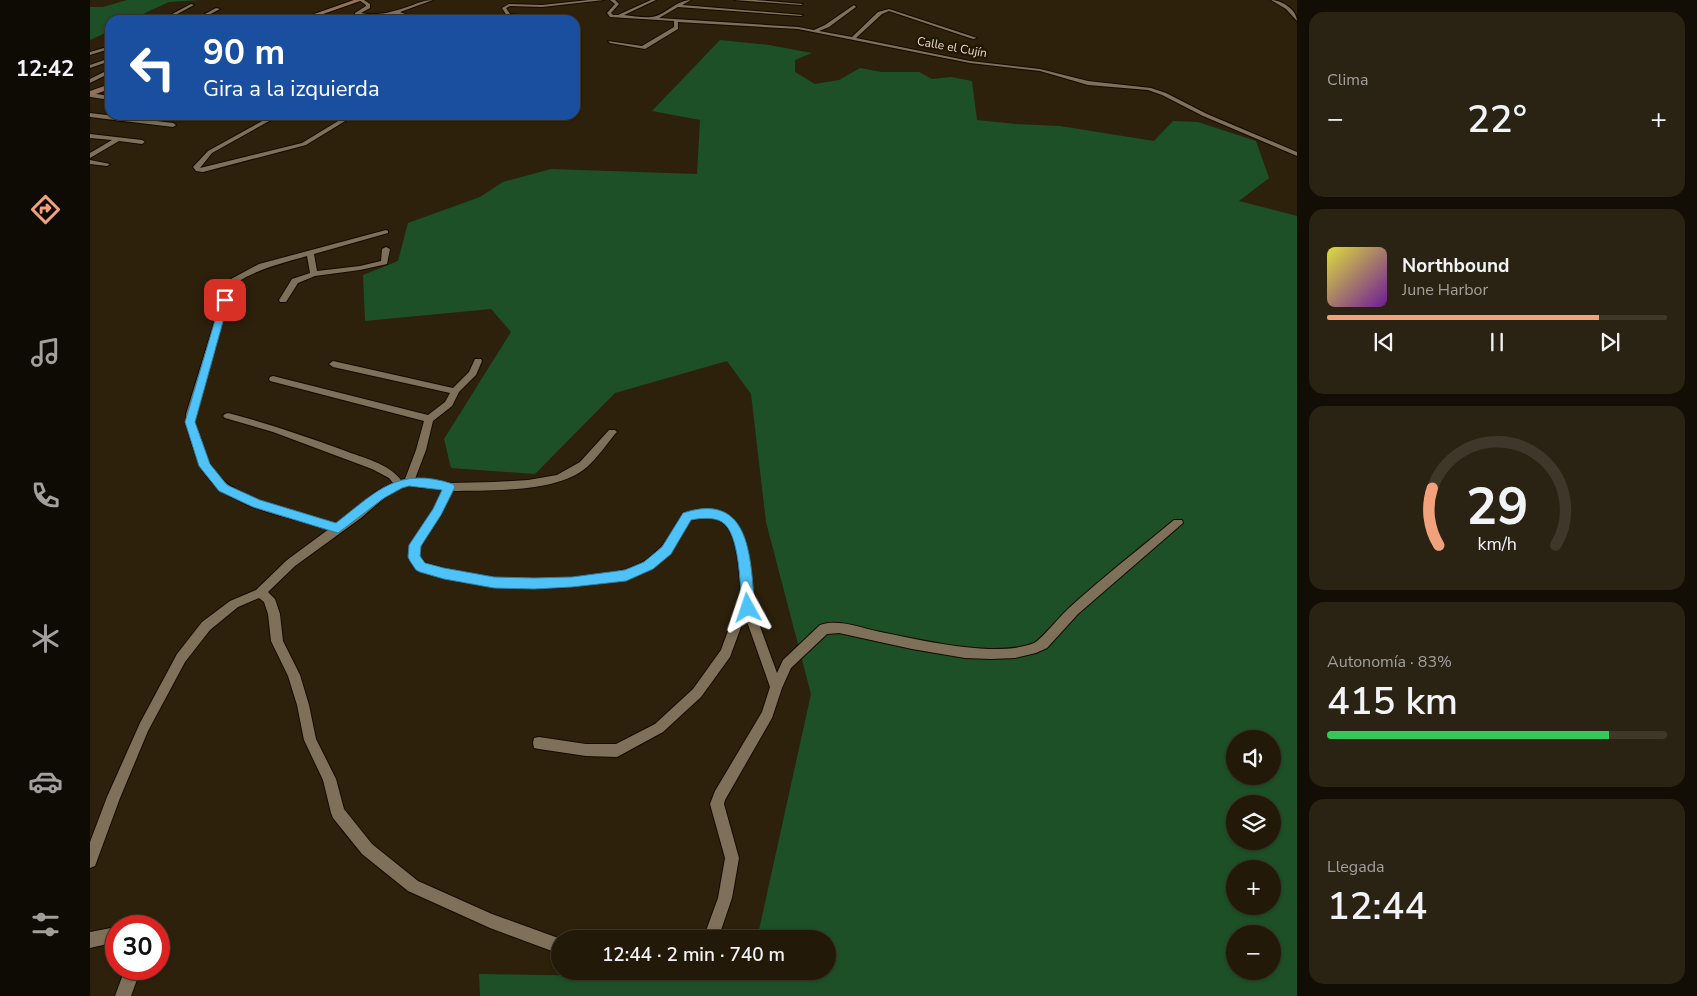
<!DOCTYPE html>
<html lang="es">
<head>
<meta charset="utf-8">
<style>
  body { margin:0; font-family:"Nunito Sans",sans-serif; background:#2a2212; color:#f1f3f6; height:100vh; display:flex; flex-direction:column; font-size:19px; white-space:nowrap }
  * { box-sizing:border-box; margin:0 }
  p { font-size:16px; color:#a2a09c }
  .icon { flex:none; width:28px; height:28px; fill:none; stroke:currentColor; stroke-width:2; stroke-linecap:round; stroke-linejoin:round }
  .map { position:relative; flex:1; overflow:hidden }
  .side { display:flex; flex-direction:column; gap:12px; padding:12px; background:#130e05; width:400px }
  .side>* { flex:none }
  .top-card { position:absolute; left:15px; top:15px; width:475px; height:105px; border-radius:15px; box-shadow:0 1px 4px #0004,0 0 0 1px #3f382a; background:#1a4fa0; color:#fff; overflow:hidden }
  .buttons { position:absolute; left:1136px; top:730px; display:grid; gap:10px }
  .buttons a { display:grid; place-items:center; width:55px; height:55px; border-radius:50%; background:#221909; box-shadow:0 1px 4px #0004,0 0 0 1px #3f382a; font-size:25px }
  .speed { position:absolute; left:15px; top:915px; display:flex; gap:10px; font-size:25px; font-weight:700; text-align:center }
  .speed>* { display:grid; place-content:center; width:65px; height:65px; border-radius:50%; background:#221909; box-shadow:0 1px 4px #0004,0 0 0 1px #3f382a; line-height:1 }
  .speed .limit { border:8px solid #d22; background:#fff; color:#111 }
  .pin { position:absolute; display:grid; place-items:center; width:42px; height:42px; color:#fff; margin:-21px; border-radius:10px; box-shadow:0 2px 8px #0006 }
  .me { position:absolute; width:55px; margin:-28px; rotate:355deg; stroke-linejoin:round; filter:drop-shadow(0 0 4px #0008) }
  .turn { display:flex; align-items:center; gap:18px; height:105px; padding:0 15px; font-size:22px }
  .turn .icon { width:65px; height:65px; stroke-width:2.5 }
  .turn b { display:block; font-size:35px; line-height:42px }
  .big { font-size:38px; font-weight:600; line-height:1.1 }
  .side .card { flex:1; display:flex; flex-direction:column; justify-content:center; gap:8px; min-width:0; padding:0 18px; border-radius:15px; background:#2a2212 }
  .side .dial { align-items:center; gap:0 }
  .dial svg { height:130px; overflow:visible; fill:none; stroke:#3f382a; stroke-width:7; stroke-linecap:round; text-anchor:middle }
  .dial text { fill:#f1f3f6; stroke:none }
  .song { display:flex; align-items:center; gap:15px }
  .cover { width:60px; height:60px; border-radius:8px; background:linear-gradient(135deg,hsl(60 70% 55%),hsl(280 70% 35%)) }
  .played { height:5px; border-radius:2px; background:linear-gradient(90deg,#f1a17b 80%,#3f382a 80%) }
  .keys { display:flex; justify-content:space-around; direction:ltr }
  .heat { display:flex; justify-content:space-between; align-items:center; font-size:28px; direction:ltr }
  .charge { height:8px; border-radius:4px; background:linear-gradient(90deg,#34c759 83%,#3f382a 0) }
  .trip { position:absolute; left:461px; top:930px; width:285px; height:50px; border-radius:25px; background:#221909; box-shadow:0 1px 4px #0004,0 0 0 1px #3f382a; font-weight:600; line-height:50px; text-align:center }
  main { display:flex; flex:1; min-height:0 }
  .tabs { display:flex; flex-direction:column; width:90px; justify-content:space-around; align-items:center; background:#0e0a04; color:#a2a09c }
  .tabs .icon { width:35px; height:35px }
  .tabs .active { color:#f1a17b }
  .tabs b { font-size:22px; color:#f1f3f6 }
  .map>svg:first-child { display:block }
</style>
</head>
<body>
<main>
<nav class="tabs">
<b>12:42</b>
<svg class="icon active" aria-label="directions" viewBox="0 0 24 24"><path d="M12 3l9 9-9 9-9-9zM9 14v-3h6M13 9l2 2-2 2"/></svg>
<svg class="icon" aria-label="music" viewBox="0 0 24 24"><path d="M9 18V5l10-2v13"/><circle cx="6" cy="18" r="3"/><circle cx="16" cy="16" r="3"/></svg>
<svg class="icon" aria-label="phone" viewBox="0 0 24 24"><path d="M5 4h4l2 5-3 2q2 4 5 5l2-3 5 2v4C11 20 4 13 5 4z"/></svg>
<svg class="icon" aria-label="climate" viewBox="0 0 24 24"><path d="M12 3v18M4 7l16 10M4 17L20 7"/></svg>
<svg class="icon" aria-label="car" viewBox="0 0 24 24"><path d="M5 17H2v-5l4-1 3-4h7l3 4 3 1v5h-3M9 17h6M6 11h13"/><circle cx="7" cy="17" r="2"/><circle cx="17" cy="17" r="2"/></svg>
<svg class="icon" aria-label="filters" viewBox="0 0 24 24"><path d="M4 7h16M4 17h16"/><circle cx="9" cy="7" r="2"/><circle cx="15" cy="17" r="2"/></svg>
</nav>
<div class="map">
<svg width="1207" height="996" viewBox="0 0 1207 996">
  <rect width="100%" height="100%" fill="#2d210c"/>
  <!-- green -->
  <g fill="#1d5026" fill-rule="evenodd">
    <polygon points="37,0 110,0 79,2 40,20 20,20 20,31 0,40 0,7 13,7"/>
    <path d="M630 40 679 45 722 53 705 60V72L725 84 749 80 770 68 792 72H829L842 79 861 77 882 81 887 120 926 124 970 126 1064 141 1083 121 1108 122 1166 141 1179 178 1149 201 1207 216V996H390L389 974 658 978 660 971H738V939H667L721 694 676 522 661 394 637 361 525 393 445 474 361 468 354 439 421 332 401 309 275 321 273 275 308 261 318 223 390 197 413 182 461 169 607 174 610 120 562 111ZM1145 739H1182V776H1145ZM1145 804H1182V841H1145ZM1145 869H1182V906H1145ZM1145 934H1182V971H1145Z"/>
  </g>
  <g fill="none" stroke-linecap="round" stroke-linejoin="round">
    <defs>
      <g id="minor">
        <path d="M269 0H274L280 4V8L271 13C288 17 305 11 320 6 328 3 335 0 343 0L310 12 320 16 319 20H315L316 18C300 11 284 19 265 15V13L276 6V5Z"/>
        <polygon points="499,0 514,0 452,7 420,6 416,8 420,14 452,17 444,20 437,20 442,18 417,16 412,8 419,4 452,5"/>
        <path d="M520 0H525L529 4 521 13 523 15H528L561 0H566L534 15C543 16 553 18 562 17 576 15 586 0 601 0L592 5 713 15 711 16 588 7 569 18 708 27 724 30 735 25 764 5 766 7 739 27 729 31 762 37 788 12 799 9 887 38 883 39 799 11 792 14 766 38 880 61 950 69 998 81 1061 88 1076 93 1117 114 1207 152V156L1113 116 1072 95 1058 90 998 85 950 71 880 63 708 29 588 22V29L555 49 520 43 518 41 552 46 584 27V21L520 17 517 13 525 4Z"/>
        <polygon points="644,0 666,0 713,4 711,5"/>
        <path d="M1181 0C1192 0 1207 10 1207 21L1196 9Z"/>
        <polygon points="101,4 104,5 76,20 71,20"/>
        <polygon points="126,8 130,9 109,20 104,20"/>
        <polygon points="14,48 16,50 0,55 0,52"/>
        <polygon points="20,58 20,61 0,68 0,65"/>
        <polygon points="20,69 20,73 0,83 0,79"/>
        <polygon points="0,93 20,96 20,100 0,97"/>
        <polygon points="0,113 83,123 86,125 83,127 0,117"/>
        <polygon points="183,115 190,115 122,153 110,168 212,143 258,115 265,115 216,145 113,172 106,171 103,167 118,151"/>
        <polygon points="0,134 52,140 55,142 52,144 29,141 0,158 0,153 22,140 0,138"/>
        <polygon points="0,160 20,164 17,166 0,164"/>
        <path d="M296 230 298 231V233L224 254 227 271 270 266 291 261 292 249 296 247 300 249 297 264 270 270 225 276 208 283 196 302H190L189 300 202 279 220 273 217 256C196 262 176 267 156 277 153 279 149 281 146 283 141 288 104 411 105 421 105 434 119 466 128 476 156 504 211 512 247 524L286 492 303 483 299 478 282 469 183 432 135 418 133 416 135 414 138 413C177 423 215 436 253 450 273 458 298 463 311 480L315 479 326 450 334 421 180 381 179 379 180 377 183 376 338 415 355 402 360 393 243 367 239 364 243 361 363 388 379 372 385 359H391L392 361 386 375 369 392 362 406 343 421 336 450 325 479 359 483 403 482 438 480 467 475 490 462 519 430H525L527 432 525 434C516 445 508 457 497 467 468 493 400 490 362 491L351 515 330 546 329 556 335 563C357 569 382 577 406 578 440 581 529 580 556 560 576 546 581 533 593 513L619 510 637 515 647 524 654 541 664 610 687 673 693 660 730 625C747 619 769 627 786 631 826 639 906 659 944 643 951 640 971 615 979 608 1013 577 1049 549 1084 520H1092L1093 523 988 614 957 648 946 653 925 658 901 659 875 658 822 649 749 633 737 634 701 668 692 688 682 718 635 800 634 804 649 858 642 898 628 939H613L628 898 635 858 620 804 625 791 672 712 680 687 655 616 640 657 611 697 573 732 527 757 496 756 449 749 444 748 443 743 444 738 449 737 496 744H526L565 724 603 689 631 650 646 609 652 606C649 584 651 534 631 521 622 516 610 519 600 520 588 540 583 554 563 567 546 579 525 581 505 584 445 592 385 590 327 570L319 557 320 545 343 510 353 490 319 486 311 487 294 498 271 518 205 566 178 592 185 599 190 614 193 641 210 675 219 705 226 739 246 779 254 809 282 844 328 881 402 914 471 939 470 954 400 928 318 891 272 854 243 818 241 813 233 780 214 740 207 705 198 676 181 641 178 614 174 602 169 598 148 607 120 630 95 662 58 731 30 798 5 866 0 868V842L17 797 50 723 87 654 112 622 140 601 166 590 197 560 239 529C203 518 149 510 122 482 111 471 106 458 102 444 99 434 95 425 96 414L135 288 141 279 169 264Z"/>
        <polygon points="26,927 26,942 0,948 0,932"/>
        <polygon points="35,969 51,969 41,996 25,996"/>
      </g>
      <g id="secondary">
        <polygon points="264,0 273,0 216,20 207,20"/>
        <polygon points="20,84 20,89 0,96 0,91"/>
      </g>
    </defs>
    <!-- minor casing -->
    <use href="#minor" stroke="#150a00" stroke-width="2"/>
    <!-- secondary casing -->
    <use href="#secondary" stroke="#150a00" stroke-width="2"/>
    <!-- minor -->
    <use href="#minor" fill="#7e7059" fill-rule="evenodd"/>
    <!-- secondary -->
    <use href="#secondary" fill="#93725b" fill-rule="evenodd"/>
  </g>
  <!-- route -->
  <path fill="#4fc3f7" stroke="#337fa1" d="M135 297 139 300 105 422 120 464 137 485 170 500 246 523C287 491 308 466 363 484L365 487 351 515 331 546 330 556 335 563 354 568 404 577 444 578 482 577 535 570 554 562 572 547 593 513C663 490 660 562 665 608L663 612 658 613 654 612 652 608C650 587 650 533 632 522 624 517 610 518 601 520L581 554 563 569 536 581 482 587 444 589 404 588 354 579 330 572 326 570 320 561 318 557 319 545 343 509 352 490 319 486 312 488 294 498 248 533 163 507 129 491 109 466 95 422 131 300Z"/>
  <g text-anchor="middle" stroke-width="5" stroke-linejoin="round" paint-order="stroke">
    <!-- far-street labels -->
    <g font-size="12" fill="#e5ddd1" stroke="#231803">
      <text transform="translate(862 47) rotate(10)" y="4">Calle el Cujín</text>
    </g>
  </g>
</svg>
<div class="buttons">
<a><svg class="icon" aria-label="sound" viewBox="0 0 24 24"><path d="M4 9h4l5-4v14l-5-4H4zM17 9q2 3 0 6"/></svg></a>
<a><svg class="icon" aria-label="layers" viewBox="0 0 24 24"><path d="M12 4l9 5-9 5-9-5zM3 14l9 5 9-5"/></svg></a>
<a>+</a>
<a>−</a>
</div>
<div class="speed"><div class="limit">30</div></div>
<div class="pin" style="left:135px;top:300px;background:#d93025"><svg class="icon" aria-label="arrive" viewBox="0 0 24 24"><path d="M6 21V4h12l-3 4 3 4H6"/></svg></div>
<svg class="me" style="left:658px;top:608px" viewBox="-20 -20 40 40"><path d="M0-17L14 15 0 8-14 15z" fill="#4fc3f7" stroke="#fff" stroke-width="4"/></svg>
<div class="trip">12:44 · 2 min · 740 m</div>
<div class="top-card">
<div class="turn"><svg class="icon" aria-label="left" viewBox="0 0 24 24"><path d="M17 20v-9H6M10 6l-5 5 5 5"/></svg><div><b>90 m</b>Gira a la izquierda</div></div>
</div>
</div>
<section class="side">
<div class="card"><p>Clima</p>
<div class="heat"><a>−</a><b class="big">22°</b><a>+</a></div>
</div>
<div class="card">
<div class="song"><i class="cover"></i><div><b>Northbound</b><p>June Harbor</p></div></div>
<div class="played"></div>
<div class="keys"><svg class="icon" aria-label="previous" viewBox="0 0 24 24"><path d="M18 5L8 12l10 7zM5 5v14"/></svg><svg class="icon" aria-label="pause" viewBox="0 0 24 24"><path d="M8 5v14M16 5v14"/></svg><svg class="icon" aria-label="next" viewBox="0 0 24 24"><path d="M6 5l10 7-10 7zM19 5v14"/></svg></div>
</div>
<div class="card dial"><svg viewBox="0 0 100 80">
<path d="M14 69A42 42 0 1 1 86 69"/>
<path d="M14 69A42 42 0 0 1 10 34" stroke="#f1a17b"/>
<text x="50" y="56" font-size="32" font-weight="700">29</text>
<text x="50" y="72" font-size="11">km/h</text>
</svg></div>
<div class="card"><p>Autonomía · 83%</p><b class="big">415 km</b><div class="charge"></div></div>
<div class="card"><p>Llegada</p><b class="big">12:44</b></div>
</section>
</main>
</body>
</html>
